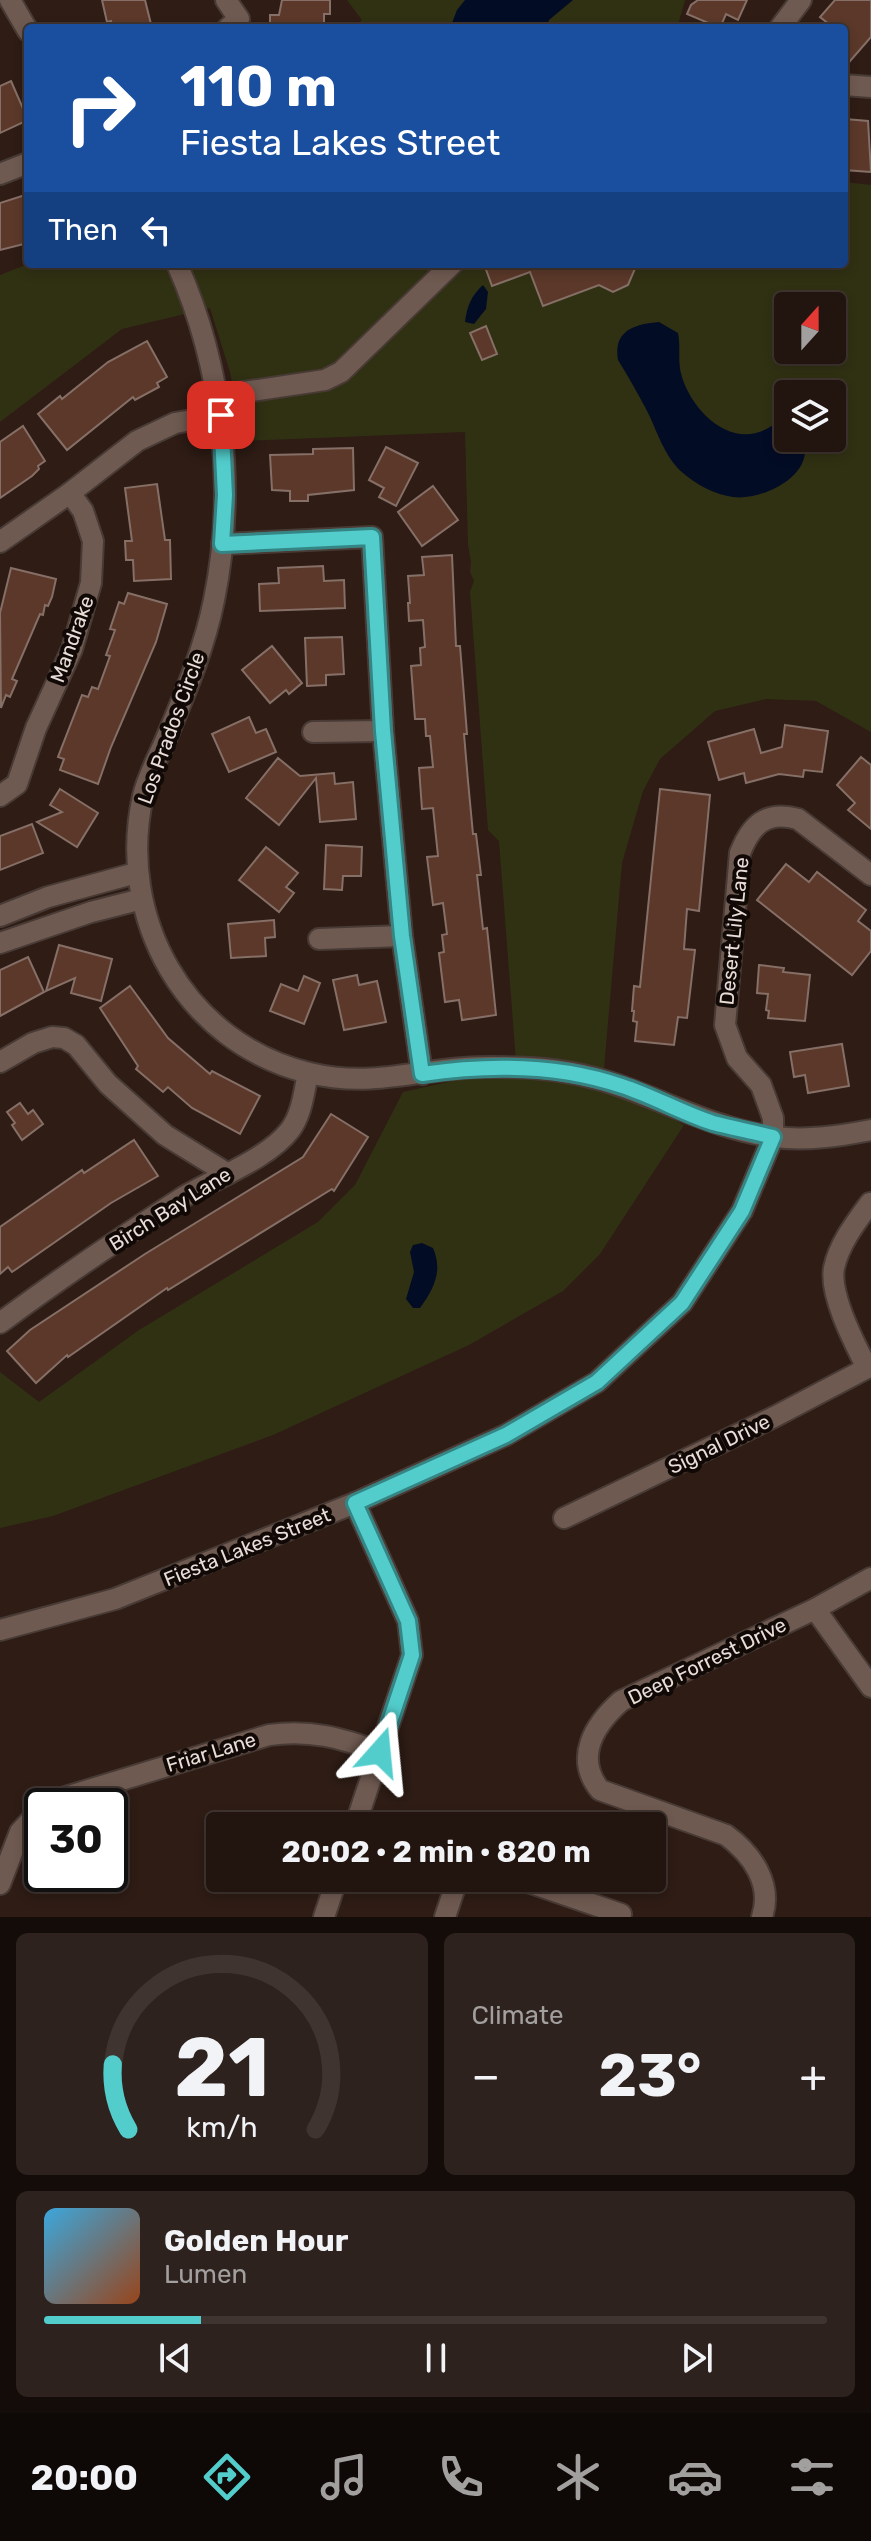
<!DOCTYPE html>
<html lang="en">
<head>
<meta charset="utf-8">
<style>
  body { margin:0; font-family:Rubik,sans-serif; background:#2e221e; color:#f1f3f6; height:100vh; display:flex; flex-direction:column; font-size:30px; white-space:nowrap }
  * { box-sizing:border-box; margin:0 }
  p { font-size:26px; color:#a29f9f }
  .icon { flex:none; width:44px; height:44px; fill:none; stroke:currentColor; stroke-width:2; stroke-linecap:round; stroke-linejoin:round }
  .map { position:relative; height:1917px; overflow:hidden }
  .panel { display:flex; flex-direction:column; gap:16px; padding:16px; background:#130c09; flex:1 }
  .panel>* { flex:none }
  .guide { position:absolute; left:24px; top:24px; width:824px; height:244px; border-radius:8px; box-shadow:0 4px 12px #0003,0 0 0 2px #3f3430; background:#1a4fa0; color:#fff; overflow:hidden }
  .needle { width:52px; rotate:21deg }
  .controls { position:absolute; left:774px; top:292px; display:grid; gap:16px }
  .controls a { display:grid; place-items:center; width:72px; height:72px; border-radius:8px; background:#221510; box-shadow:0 4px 12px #0003,0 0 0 2px #3f3430; font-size:40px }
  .speed { position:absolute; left:24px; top:1788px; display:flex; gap:16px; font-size:40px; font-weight:700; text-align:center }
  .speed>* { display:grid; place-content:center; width:104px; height:104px; border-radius:50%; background:#221510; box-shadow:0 4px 12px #0003,0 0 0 2px #3f3430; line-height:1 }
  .speed .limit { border:4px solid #111; border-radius:12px; background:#fff; color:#111 }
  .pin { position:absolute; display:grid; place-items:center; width:68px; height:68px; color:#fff; margin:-34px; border-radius:16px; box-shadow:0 4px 12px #0006 }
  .me { position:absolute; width:88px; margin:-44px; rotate:18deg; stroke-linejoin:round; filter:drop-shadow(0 0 6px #0008) }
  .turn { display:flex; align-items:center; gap:28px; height:168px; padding:0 24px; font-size:36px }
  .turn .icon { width:104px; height:104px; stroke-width:2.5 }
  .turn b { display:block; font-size:56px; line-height:68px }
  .then { display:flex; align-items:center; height:76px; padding:0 24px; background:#0003; gap:16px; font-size:30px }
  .big { font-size:60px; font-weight:700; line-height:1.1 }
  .panel .tile { flex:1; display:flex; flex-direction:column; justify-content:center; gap:12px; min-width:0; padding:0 28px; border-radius:12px; background:#2e221e }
  .panel .dial { align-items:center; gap:0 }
  .dial svg { height:208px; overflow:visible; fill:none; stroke:#3f3430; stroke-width:7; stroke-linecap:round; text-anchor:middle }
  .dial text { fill:#f1f3f6; stroke:none }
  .song { display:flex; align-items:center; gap:24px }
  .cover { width:96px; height:96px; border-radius:12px; background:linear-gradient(135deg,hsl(200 70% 55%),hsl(20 70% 35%)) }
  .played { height:8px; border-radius:4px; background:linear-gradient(90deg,#52cdcc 20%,#3f3430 20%) }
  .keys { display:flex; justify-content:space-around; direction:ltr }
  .heat { display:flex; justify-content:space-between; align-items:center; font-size:44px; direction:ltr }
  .panel .tiles { flex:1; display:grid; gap:16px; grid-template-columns:1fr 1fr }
  .tile:last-child { grid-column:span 2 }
  .trip { position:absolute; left:206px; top:1812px; width:460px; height:80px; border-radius:8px; background:#221510; box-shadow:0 4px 12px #0003,0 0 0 2px #3f3430; font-weight:700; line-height:80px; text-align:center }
  .dock { display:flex; height:128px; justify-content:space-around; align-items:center; background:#0e0806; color:#a29f9f }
  .dock .icon { width:56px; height:56px }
  .dock .active { color:#52cdcc }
  .dock b { font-size:36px; color:#f1f3f6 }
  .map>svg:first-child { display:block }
</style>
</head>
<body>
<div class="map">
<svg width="871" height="1917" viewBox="0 0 871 1917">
  <rect width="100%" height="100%" fill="#2e1c15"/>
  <!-- green -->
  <g fill="#303113" fill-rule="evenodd">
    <polygon points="347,0 685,0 677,28 354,28 362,20"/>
    <path d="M844 182 871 185V732L816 701 766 699 715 711 660 759 643 791 622 863 602 1091 646 1105 684 1125 600 1254 563 1291 469 1345 273 1435 53 1516 0 1528V1372L39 1402 139 1330 318 1222 355 1185 403 1092 461 1079 517 1075 499 841 488 830 470 592 474 581 470 572 471 562 468 545 465 432 243 441 230 372 210 308 122 329 0 422V275L28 264H844ZM788 306H832V350H788ZM788 394H832V438H788Z"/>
  </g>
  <!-- water -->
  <g fill="#030c25">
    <polygon points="465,0 573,0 549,20 546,28 450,28 457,10"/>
    <path d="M483 285 488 292 486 309 474 324 465 322C467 306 471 296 483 285Z"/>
    <path d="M659 322 678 333C681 347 677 362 682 377 694 415 735 452 773 425L788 428V438L803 440C816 475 762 501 733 497 716 495 695 484 683 473 664 457 657 430 646 409 637 392 628 376 618 360 613 331 634 324 659 322Z"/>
    <path d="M422 1243 433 1248C443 1271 434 1289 420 1308H413L406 1299 414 1272 410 1252 413 1245Z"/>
  </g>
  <!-- building -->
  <g fill="#5b3829" stroke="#856f66" stroke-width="2">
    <polygon points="102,0 145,0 151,24 144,26 145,28 113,28 111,21 107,22"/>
    <polygon points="282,0 330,0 330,14 324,14 324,28 270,28 270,15 279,15"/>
    <polygon points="698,0 747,0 738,20 726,14 720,28 687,14 691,5"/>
    <polygon points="835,0 871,0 871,37 844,68 844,28 834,28 820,17"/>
    <polygon points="11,81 28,120 0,133 0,86"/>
    <polygon points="845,119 868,121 871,172 844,170"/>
    <polygon points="28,194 28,243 0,250 0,203"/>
    <polygon points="484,264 637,264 628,285 613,292 599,285 543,306 530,272 492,286"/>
    <polygon points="486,326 497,354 482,360 470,333"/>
    <polygon points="147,341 167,377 157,383 159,387 135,400 133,397 67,450 38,414 60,396 62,399 108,362"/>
    <polygon points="23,426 45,461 38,466 39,469 32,476 0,498 0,442"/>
    <polygon points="386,447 418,463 396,506 379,497 384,488 369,480"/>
    <polygon points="353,448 354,490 308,495 308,501 290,501 290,491 272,490 270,455 313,454 313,449"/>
    <polygon points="157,484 165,540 170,540 171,579 134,581 133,560 126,560 125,541 132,541 125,488"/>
    <polygon points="433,486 458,520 422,546 398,512"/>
    <polygon points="452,555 456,646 460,646 467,734 464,734 468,781 473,834 476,834 481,875 477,875 483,929 487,928 496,1015 462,1020 459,1000 445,1002 439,953 444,952 442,935 447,934 443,903 433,905 427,857 438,856 433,808 422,809 419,768 433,767 430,736 426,736 425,719 415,719 411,666 421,665 420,648 425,647 423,620 409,621 408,603 410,603 408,576 424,575 422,557"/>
    <polygon points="323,566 324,581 344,580 345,608 260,611 259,584 279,583 278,568"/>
    <polygon points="11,568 56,579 52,597 48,606 45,605 43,615 40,614 12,679 17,681 10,697 6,695 1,708 0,613"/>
    <polygon points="128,593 167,604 156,642 111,747 98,784 60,770 64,759 58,757 82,695 88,697 92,687 98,689 110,656 106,655 115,630 110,629 119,602 124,604"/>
    <polygon points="342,637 344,674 326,675 326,685 307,686 305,638"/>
    <polygon points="272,646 302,683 289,694 286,690 270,703 242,670"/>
    <polygon points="249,717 256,733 266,729 276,752 229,772 212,734"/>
    <polygon points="785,725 828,731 822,772 804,770 803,777 779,774 746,783 744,773 719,780 708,742 754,729 761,753 782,747"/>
    <polygon points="861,757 871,765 871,829 848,810 855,803 837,785"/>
    <polygon points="278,758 300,776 334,773 335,784 353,782 356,819 320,822 316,778 279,825 246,798"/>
    <polygon points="60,789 98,813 77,847 37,822 62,812 50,805"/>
    <polygon points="660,789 710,795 699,911 687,909 684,949 695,950 687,1018 678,1017 674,1045 635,1041 637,1022 633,1021 634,1011 632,1011 634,986 640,987"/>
    <polygon points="32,824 43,853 0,870 0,836"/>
    <polygon points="326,845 362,847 361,876 343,876 342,890 324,889"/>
    <polygon points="266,847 298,873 286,887 294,893 279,912 239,880"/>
    <polygon points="786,864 809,882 817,872 866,910 858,921 871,931 871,951 852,975 757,900"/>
    <polygon points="274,920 275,937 265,938 266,956 231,958 228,924"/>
    <polygon points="59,945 112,959 101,1001 71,993 75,978 46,991"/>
    <polygon points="28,957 44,992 0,1016 0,970"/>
    <polygon points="759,965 784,968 783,972 810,975 805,1021 768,1018 769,1011 766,1010 768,994 757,993"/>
    <polygon points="357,975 359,985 377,981 386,1022 344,1030 333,980"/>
    <polygon points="304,976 320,983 304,1024 270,1011 281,984 298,991"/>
    <polygon points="130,986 168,1038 210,1074 212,1071 260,1096 240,1134 192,1108 168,1087 163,1092 136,1069 138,1066 100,1008"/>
    <polygon points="842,1044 849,1086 808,1093 805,1075 794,1077 790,1052"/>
    <polygon points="20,1103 28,1114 33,1110 43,1124 22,1140 12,1125 15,1123 7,1112"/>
    <polygon points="331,1114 368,1137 334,1191 332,1189 168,1290 167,1288 68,1357 67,1355 36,1383 7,1351 30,1330 145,1254 303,1157"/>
    <polygon points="134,1140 158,1176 111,1203 12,1272 8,1267 0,1274 0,1227 82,1170 84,1173"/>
  </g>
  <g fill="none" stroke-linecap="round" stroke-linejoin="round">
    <defs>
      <g id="minor">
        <polyline points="10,0 28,31"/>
        <polyline points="226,0 239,19 228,28"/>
        <polyline points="780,28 801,0"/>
        <polyline points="844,85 871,87"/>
        <polyline points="0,174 28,163"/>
        <path d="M177 264C223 368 237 488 214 600 205 646 186 691 168 734 160 754 148 775 143 796 116 918 185 1043 309 1073 368 1087 407 1072 464 1068 486 1066 510 1067 532 1068 563 1070 597 1077 626 1088 675 1106 723 1131 775 1137 808 1141 839 1136 871 1130"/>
        <polyline points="217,396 325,380 341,372 452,264"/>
        <polyline points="0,542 70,493 137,441 175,423 221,415"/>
        <polyline points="222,544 372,537 383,731 402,936 422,1074"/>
        <polyline points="313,732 383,731"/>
        <polyline points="0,796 17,784 36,728 72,649 91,583 93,541 83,511 70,493"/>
        <polyline points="0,916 48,897 136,873"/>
        <polyline points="319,939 402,936"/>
        <polyline points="0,943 91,912 142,899"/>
        <polyline points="0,1062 33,1043 52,1037 64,1038 76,1045 108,1084 165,1135 228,1174"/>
        <path d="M0 1323C59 1279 120 1238 182 1198 213 1179 268 1159 290 1130 302 1114 304 1092 308 1073"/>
        <path d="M867 1368C855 1344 829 1295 834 1268 839 1244 856 1222 870 1203"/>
        <polyline points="564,1518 774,1417 871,1366"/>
        <polyline points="815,1609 871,1687"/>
        <path d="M0 1630 115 1599 355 1503 506 1435 597 1382 682 1303 742 1211 773 1137V1118L761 1085 737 1058 725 1025 740 853C751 825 766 810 798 819L871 875"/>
        <path d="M46 1806 59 1799 269 1735C310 1729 341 1738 380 1752"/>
        <polyline points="355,1826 412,1655 408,1621 355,1503"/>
        <polyline points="516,1878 621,1914 620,1917"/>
        <polyline points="0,1884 20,1832 42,1808"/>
        <polyline points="324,1917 337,1878"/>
        <polyline points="445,1917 458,1878"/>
        <path d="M762 1917C773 1884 752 1854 726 1835L600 1790C574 1758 594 1725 621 1701L815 1609 871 1578"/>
      </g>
    </defs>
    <!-- minor casing -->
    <use href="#minor" stroke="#483a35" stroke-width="24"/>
    <!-- minor -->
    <use href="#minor" stroke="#6f5a51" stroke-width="20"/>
  </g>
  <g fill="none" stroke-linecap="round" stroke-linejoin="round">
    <defs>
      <path id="route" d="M221 415 225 495 222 544 372 537 383 731 402 936 422 1074C489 1064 558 1064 622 1086 653 1096 682 1113 713 1123 733 1128 753 1132 773 1137L742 1211 682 1303 597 1382 506 1435 355 1503 408 1621 412 1655 380 1752"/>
    </defs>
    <!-- route casing -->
    <use href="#route" stroke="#358585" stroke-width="20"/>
    <!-- route -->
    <use href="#route" stroke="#52cdcc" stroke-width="14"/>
  </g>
  <g text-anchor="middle" stroke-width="8" stroke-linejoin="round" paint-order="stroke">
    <!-- street labels -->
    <g font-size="20" fill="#e9ddd8" stroke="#100906">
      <text transform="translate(72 639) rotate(-70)" y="7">Mandrake</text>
      <text transform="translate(171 728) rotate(-70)" y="7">Los Prados Circle</text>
      <text transform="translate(734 931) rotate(-84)" y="7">Desert Lily Lane</text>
      <text transform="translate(170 1209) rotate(-32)" y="7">Birch Bay Lane</text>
      <text transform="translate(719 1444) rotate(-26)" y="7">Signal Drive</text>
      <text transform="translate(247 1547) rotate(-22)" y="7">Fiesta Lakes Street</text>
      <text transform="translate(707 1661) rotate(-26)" y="7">Deep Forrest Drive</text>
      <text transform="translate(211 1752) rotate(-17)" y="7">Friar Lane</text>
    </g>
  </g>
</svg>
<div class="controls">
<a><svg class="needle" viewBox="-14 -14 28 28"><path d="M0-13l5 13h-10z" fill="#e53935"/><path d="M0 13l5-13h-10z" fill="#a29f9f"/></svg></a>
<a><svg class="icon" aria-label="layers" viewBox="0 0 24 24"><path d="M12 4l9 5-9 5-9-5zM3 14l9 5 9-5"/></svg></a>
</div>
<div class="speed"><div class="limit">30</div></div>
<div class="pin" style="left:221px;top:415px;background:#d93025"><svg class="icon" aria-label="arrive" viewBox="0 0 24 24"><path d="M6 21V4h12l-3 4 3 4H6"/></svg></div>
<svg class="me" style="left:380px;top:1752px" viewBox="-20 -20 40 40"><path d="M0-17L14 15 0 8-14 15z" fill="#52cdcc" stroke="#fff" stroke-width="4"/></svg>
<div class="trip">20:02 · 2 min · 820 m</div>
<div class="guide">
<div class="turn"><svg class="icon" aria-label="right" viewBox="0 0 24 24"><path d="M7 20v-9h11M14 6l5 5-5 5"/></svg><div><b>110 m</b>Fiesta Lakes Street</div></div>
<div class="then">Then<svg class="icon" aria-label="left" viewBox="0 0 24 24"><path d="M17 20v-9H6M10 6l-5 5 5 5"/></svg></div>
</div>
</div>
<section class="panel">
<div class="tiles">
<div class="tile dial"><svg viewBox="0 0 100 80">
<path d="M14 69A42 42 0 1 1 86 69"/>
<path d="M14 69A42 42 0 0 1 8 44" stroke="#52cdcc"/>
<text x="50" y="56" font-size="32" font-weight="700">21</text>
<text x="50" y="72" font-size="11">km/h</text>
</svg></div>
<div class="tile"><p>Climate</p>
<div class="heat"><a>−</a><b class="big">23°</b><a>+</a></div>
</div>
<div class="tile">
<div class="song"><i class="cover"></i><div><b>Golden Hour</b><p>Lumen</p></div></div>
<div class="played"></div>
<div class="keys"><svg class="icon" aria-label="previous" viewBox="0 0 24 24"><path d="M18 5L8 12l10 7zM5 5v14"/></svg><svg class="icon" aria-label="pause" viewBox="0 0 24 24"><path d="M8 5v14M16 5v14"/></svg><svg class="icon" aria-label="next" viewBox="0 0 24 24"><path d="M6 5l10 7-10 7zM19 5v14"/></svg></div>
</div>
</div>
</section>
<nav class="dock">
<b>20:00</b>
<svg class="icon active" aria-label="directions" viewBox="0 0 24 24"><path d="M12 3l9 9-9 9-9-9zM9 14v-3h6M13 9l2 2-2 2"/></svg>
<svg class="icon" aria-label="music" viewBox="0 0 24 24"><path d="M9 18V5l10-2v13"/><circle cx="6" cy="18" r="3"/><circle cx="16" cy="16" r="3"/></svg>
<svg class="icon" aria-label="phone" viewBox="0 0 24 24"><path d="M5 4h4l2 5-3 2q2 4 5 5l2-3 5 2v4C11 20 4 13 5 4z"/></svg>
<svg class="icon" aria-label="climate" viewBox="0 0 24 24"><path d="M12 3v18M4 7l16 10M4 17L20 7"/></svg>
<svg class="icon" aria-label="car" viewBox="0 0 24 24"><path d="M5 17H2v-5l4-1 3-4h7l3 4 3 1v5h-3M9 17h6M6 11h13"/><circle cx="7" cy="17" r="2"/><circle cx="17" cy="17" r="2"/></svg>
<svg class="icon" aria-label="filters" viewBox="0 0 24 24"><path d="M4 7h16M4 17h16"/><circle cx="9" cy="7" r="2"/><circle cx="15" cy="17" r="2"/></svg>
</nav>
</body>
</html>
